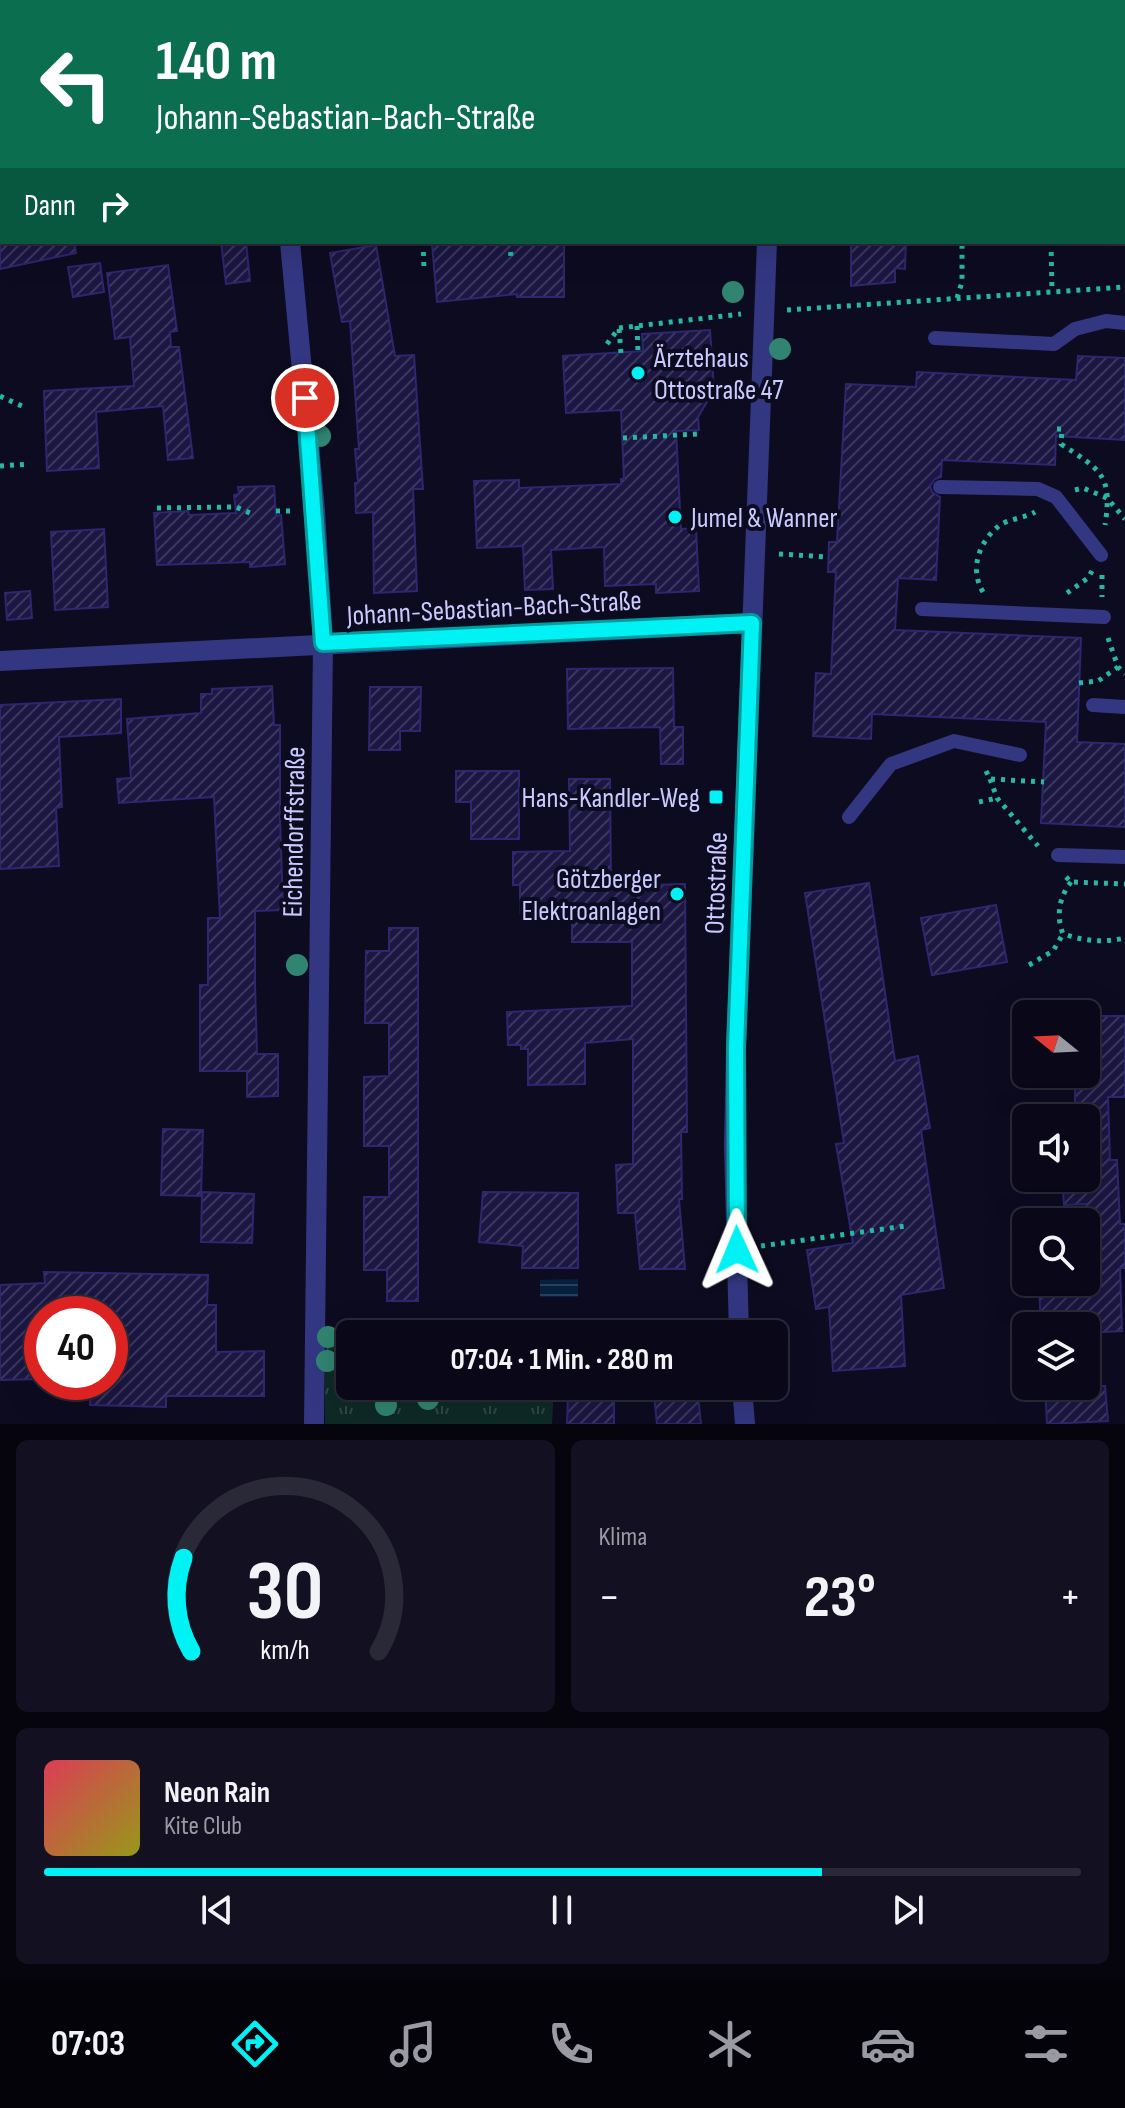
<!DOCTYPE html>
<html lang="de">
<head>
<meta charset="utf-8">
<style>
  body { margin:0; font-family:"Sofia Sans Condensed",sans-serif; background:#131121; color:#f1f3f6; height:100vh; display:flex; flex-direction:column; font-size:30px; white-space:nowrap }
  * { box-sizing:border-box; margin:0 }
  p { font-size:26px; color:#999aa2 }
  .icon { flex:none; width:44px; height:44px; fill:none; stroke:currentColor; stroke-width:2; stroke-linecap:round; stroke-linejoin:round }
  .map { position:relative; height:1424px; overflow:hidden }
  .side { display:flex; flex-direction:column; gap:16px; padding:16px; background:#06040d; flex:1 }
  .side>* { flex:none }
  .banner { position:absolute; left:0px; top:0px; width:1126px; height:244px; box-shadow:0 8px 32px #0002,0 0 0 2px #2a2937; background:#0b6e4f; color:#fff; overflow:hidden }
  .needle { width:52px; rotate:288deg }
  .buttons { position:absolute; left:1012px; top:1000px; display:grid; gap:16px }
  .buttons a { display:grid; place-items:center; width:88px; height:88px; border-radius:12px; background:#0a0818; box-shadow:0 8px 32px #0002,0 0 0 2px #2a2937; font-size:40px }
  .speed { position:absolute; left:24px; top:1296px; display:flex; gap:16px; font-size:40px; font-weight:700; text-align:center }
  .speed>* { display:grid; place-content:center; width:104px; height:104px; border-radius:50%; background:#0a0818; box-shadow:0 8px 32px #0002,0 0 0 2px #2a2937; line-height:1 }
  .speed .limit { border:12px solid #d22; background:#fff; color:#111 }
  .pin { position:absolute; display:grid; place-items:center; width:68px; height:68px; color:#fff; margin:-34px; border:4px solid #fff; border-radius:50%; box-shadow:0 2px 8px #0007 }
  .me { position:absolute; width:88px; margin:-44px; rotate:359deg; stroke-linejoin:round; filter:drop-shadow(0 0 6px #0008) }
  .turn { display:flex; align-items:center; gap:28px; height:168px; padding:0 24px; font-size:36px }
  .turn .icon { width:104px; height:104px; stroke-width:2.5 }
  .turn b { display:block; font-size:56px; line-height:68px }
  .then { display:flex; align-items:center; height:76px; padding:0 24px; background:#0003; gap:16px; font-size:30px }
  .big { font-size:60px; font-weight:700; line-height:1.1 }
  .side .widget { flex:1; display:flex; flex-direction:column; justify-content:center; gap:12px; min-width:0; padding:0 28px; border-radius:12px; background:#131121 }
  .side .dial { align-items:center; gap:0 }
  .dial svg { height:208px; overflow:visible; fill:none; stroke:#2a2937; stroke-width:7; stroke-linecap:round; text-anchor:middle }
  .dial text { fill:#f1f3f6; stroke:none }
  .song { display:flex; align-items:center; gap:24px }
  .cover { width:96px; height:96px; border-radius:12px; background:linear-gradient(135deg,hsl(350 70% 55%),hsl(60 70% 35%)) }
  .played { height:8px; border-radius:4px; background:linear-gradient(90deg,#00f2f5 75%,#2a2937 75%) }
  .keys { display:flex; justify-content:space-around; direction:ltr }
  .heat { display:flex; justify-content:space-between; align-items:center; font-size:44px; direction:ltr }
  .side .tiles { flex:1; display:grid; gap:16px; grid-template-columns:1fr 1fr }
  .widget:last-child { grid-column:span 2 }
  .trip { position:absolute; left:336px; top:1320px; width:452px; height:80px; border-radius:12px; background:#0a0818; box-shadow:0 8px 32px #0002,0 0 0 2px #2a2937; font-weight:700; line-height:80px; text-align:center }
  .tabs { display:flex; height:128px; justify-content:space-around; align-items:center; background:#04030a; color:#999aa2 }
  .tabs .icon { width:56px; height:56px }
  .tabs .active { color:#00f2f5 }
  .tabs b { font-size:36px; color:#f1f3f6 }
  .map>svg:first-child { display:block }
</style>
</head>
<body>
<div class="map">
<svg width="1125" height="1424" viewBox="0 0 1125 1424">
  <defs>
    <pattern id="park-tufts" width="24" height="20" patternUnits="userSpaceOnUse" patternTransform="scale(2)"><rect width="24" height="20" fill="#0e2a26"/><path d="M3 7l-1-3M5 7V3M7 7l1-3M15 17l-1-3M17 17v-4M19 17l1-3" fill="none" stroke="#304847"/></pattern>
    <pattern id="water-rules" width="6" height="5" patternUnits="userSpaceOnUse" patternTransform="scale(2)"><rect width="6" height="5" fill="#061f3e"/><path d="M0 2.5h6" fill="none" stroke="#293e5b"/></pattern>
    <pattern id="building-hatch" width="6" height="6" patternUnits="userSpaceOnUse" patternTransform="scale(2)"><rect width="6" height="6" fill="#1b1642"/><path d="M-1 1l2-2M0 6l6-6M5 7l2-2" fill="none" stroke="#3b375e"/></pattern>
  </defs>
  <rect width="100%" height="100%" fill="#0d0b20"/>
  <!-- park -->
  <polygon fill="url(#park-tufts)" points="325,1328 527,1328 531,1334 350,1334 350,1386 554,1386 552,1424 325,1424"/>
  <!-- water -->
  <polygon fill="url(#water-rules)" points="578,1279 578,1297 540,1297 540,1280"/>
  <!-- building -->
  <g fill="url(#building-hatch)" stroke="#2e266f" stroke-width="2">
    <polygon points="0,242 74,242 76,253 0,269"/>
    <polygon points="221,242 246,242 250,281 226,284"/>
    <polygon points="454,242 564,242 564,297 517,297 517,294 437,302 432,244"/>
    <polygon points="851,242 906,242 905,269 895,268 895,282 851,286"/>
    <polygon points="376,245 395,356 414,355 423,489 413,489 417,591 374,593 373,512 356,513 355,483 358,483 355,449 359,449 350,321 342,322 330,253"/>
    <polygon points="100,263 104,292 73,297 68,267"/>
    <polygon points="168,265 177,331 170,332 171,347 179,347 193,458 168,460 163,406 96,412 99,468 47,471 44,391 134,386 130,337 115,339 107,273"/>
    <polygon points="710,330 714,390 698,417 699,430 676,431 681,529 696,528 699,591 656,593 656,584 605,586 604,547 551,550 553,589 525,590 523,546 477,548 474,481 519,480 519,488 621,484 621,479 624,479 621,410 566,413 563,356 643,351 642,334"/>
    <polygon points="1078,356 1125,358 1125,440 1056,436 1055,465 942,460 941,477 935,479 930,486 932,492 940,497 936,580 898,578 895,630 1081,638 1077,742 1125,744 1125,827 1041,823 1046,722 872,714 871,739 813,736 816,673 831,674 836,572 828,572 829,542 837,542 846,384 916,387 917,372 1076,380"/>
    <polygon points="274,486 276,516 281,515 285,564 250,567 250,562 157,565 154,513 188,511 189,515 236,513 234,495 239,494 238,487"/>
    <polygon points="104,529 108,607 55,610 51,532"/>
    <polygon points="30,591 32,618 7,620 5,593"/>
    <polygon points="673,668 674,727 683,727 683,764 661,764 660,727 568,729 567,669"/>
    <polygon points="272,686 274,725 280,725 280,817 283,910 255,911 255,984 257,1054 278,1054 278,1096 247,1097 247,1071 200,1071 200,985 208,985 208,918 220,918 214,797 119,803 117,779 131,778 127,719 201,713 201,694 212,694 212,689"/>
    <polygon points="370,687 421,687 420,731 400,731 400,750 369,750"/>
    <polygon points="121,699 121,733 59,737 62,807 56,808 59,866 0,869 0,705"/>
    <polygon points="456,771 519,771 519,839 471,839 471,802 456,802"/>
    <polygon points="569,779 610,779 611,886 685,884 687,1132 681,1132 682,1199 679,1199 685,1269 640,1269 635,1213 618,1213 616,1165 633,1164 633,1039 585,1043 585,1084 528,1085 528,1049 521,1049 521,1045 508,1045 507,1012 632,1006 632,942 572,942 572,913 520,914 520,885 513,885 513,852 570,851"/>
    <polygon points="869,883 895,1061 918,1056 930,1128 921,1130 944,1288 901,1295 905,1366 833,1371 829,1307 816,1309 807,1250 853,1243 836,1144 844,1143 805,893"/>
    <polygon points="996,905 1007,962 932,975 921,918"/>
    <polygon points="389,928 418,928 418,1301 387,1301 387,1270 364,1270 364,1197 389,1197 389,1146 364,1146 364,1077 389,1076 389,1023 365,1023 366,951 389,951"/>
    <polygon points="1086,1016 1125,1016 1125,1097 1108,1097 1110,1160 1117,1160 1120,1224 1125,1224 1125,1268 1120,1268 1122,1331 1086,1333 1086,1326 1041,1326 1039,1287 1086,1285 1086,1204 1064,1205 1062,1178 1086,1178 1086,1118 1075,1118 1075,1074 1086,1074"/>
    <polygon points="163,1129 203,1130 201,1196 161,1195"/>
    <polygon points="202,1192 254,1194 252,1243 201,1242"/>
    <polygon points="483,1192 578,1193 578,1268 522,1268 523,1246 479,1242"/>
    <polygon points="44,1272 208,1275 207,1305 216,1305 216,1352 264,1351 264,1396 166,1396 166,1407 90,1405 91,1382 110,1382 110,1314 42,1314 42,1379 0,1380 0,1285 45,1283"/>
    <polygon points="653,1386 697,1386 701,1424 657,1424"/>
    <polygon points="1045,1386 1105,1386 1108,1421 1047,1424"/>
    <polygon points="568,1395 614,1395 614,1424 567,1424"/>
  </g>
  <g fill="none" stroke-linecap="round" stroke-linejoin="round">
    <!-- path -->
    <g stroke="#25b8a2" stroke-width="5" stroke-dasharray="4 6" stroke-linecap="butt">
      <polyline points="1067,0 1067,2"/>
      <polyline points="423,242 424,270"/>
      <polyline points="510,242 511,259"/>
      <polyline points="1051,242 1052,292"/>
      <polyline points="957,298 962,282 962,242"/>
      <polyline points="787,310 1125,287"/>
      <polyline points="637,326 638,352"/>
      <polyline points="619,329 621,353"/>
      <polyline points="607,344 619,328 741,314"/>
      <polyline points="0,396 26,408"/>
      <path d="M1057 429H1062L1061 444C1100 470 1113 474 1105 525"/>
      <polyline points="623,438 698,434"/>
      <polyline points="0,466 30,464"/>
      <polyline points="1075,490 1083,488 1107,498 1125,519"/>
      <polyline points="157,508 236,507 250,513"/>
      <polyline points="276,511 291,511"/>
      <polyline points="779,554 829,557"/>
      <polyline points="1102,575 1102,597"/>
      <path d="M983 592C969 569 979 541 1000 525 1009 519 1025 518 1035 512"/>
      <polyline points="1067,593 1088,578 1092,571"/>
      <polyline points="1108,638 1118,667 1125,674"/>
      <polyline points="1079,683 1098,681 1118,667"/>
      <polyline points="986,771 990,779 1044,782"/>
      <polyline points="990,779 997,798 1038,846"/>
      <polyline points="979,802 997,798"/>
      <polyline points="1066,877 1071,882 1125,884"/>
      <path d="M1071 882C1059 897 1056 916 1063 934 1085 941 1103 943 1125 938"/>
      <polyline points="1029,965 1053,951 1063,934"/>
      <polyline points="761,1246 905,1226"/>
    </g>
    <!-- service -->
    <g stroke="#333782" stroke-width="14">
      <polyline points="935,338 1054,344 1075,329 1106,321 1125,323"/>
      <polyline points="940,487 1038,489 1056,497 1101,555"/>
      <polyline points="922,609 1104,617"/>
      <polyline points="1093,705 1125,707"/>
      <polyline points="849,817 891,764 954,741 1020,755"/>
      <polyline points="1058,855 1125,857"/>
    </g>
    <!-- minor -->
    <g stroke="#333782" stroke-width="20">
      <polyline points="245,0 245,2"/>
      <polyline points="290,242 315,510 323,643 314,1424"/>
      <polyline points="0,661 752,623"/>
    </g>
    <!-- tertiary -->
    <g stroke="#333782" stroke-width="20">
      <polyline points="777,2 777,0"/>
      <polyline points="739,1334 734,1146 736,1048 767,242"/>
      <polyline points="742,1386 745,1424"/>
    </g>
  </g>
  <!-- trees -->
  <g fill="#318471">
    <circle cx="733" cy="292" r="11"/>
    <circle cx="780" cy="349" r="11"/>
    <circle cx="318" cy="414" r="11"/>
    <circle cx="320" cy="436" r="11"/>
    <circle cx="297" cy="965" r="11"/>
    <circle cx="328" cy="1337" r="11"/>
    <circle cx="327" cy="1361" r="11"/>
    <circle cx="428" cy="1399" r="11"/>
    <circle cx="386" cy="1405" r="11"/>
  </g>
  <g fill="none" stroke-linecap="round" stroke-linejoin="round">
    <defs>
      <polyline id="route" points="305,398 323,643 752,623 736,1048 737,1250"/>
    </defs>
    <!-- route casing -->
    <use href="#route" stroke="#009d9f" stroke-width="20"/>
    <!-- route -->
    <use href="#route" stroke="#00f2f5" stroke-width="14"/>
  </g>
  <!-- markers -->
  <g fill="#00f2f5" stroke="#0d0b20" stroke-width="3">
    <circle cx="638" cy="373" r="8"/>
    <circle cx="675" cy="517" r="8"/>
    <rect x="708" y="789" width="16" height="16" rx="4"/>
    <circle cx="677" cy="894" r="8"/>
  </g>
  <g text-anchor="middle" stroke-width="8" stroke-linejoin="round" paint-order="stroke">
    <!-- poi labels -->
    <g font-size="28" fill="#cbcaff" stroke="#0d0b20" text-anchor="start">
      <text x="654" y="367">Ärztehaus<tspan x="654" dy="32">Ottostraße 47</tspan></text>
      <text x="691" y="527">Jumel &amp; Wanner</text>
      <text x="700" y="807" text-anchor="end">Hans-Kandler-Weg</text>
      <text x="661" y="888" text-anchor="end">Götzberger<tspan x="661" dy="32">Elektroanlagen</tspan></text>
    </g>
    <!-- street labels -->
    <g font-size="28" fill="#cbcaff" stroke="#0d0b20">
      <text transform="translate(494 607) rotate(-3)" y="10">Johann-Sebastian-Bach-Straße</text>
      <text transform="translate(293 832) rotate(-89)" y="10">Eichendorffstraße</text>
      <text transform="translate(715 883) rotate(-88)" y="10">Ottostraße</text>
    </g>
  </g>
</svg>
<div class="buttons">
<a><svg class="needle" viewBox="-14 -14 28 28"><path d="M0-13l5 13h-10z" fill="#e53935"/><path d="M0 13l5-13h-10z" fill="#999aa2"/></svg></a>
<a><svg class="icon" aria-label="sound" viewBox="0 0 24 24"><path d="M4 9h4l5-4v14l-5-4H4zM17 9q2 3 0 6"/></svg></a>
<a><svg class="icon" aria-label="search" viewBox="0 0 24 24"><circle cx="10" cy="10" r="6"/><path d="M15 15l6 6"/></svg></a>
<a><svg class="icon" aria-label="layers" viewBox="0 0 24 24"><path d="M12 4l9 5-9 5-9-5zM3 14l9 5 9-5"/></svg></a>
</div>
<div class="speed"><div class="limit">40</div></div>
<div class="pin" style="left:305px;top:398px;background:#d93025"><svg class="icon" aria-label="arrive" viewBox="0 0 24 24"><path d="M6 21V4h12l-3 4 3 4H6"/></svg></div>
<svg class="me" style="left:737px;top:1250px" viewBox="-20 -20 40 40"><path d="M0-17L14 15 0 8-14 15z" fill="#00f2f5" stroke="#fff" stroke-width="4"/></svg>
<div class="trip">07:04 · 1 Min. · 280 m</div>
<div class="banner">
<div class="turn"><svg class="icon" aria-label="left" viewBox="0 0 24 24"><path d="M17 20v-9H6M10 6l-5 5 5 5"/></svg><div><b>140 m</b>Johann-Sebastian-Bach-Straße</div></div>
<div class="then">Dann<svg class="icon" aria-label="right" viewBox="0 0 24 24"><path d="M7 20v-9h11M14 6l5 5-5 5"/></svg></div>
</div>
</div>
<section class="side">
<div class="tiles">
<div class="widget dial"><svg viewBox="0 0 100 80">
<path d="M14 69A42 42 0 1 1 86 69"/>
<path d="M14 69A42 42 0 0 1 11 33" stroke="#00f2f5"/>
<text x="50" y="56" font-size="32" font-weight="700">30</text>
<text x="50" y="72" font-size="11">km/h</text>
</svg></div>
<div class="widget"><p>Klima</p>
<div class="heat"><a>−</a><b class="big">23°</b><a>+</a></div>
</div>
<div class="widget">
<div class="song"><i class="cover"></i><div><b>Neon Rain</b><p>Kite Club</p></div></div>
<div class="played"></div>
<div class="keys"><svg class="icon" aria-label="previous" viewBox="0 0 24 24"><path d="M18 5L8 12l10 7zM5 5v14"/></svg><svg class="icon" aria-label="pause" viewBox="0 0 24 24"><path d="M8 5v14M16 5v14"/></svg><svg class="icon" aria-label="next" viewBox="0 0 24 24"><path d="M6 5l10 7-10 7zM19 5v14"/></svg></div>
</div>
</div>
</section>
<nav class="tabs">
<b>07:03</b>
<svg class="icon active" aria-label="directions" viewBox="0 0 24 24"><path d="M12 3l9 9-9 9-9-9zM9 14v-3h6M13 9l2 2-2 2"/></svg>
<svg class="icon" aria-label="music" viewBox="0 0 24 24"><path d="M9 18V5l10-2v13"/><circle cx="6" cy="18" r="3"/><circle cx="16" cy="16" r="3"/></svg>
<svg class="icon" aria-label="phone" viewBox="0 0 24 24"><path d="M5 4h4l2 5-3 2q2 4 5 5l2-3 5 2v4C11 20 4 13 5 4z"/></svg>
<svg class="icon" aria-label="climate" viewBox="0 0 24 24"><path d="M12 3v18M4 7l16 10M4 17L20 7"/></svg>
<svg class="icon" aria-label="car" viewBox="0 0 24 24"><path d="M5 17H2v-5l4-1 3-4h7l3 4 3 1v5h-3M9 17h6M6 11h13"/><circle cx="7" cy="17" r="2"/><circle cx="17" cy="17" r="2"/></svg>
<svg class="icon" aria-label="filters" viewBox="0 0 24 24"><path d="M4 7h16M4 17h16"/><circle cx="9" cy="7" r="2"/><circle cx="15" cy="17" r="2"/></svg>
</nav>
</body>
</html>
